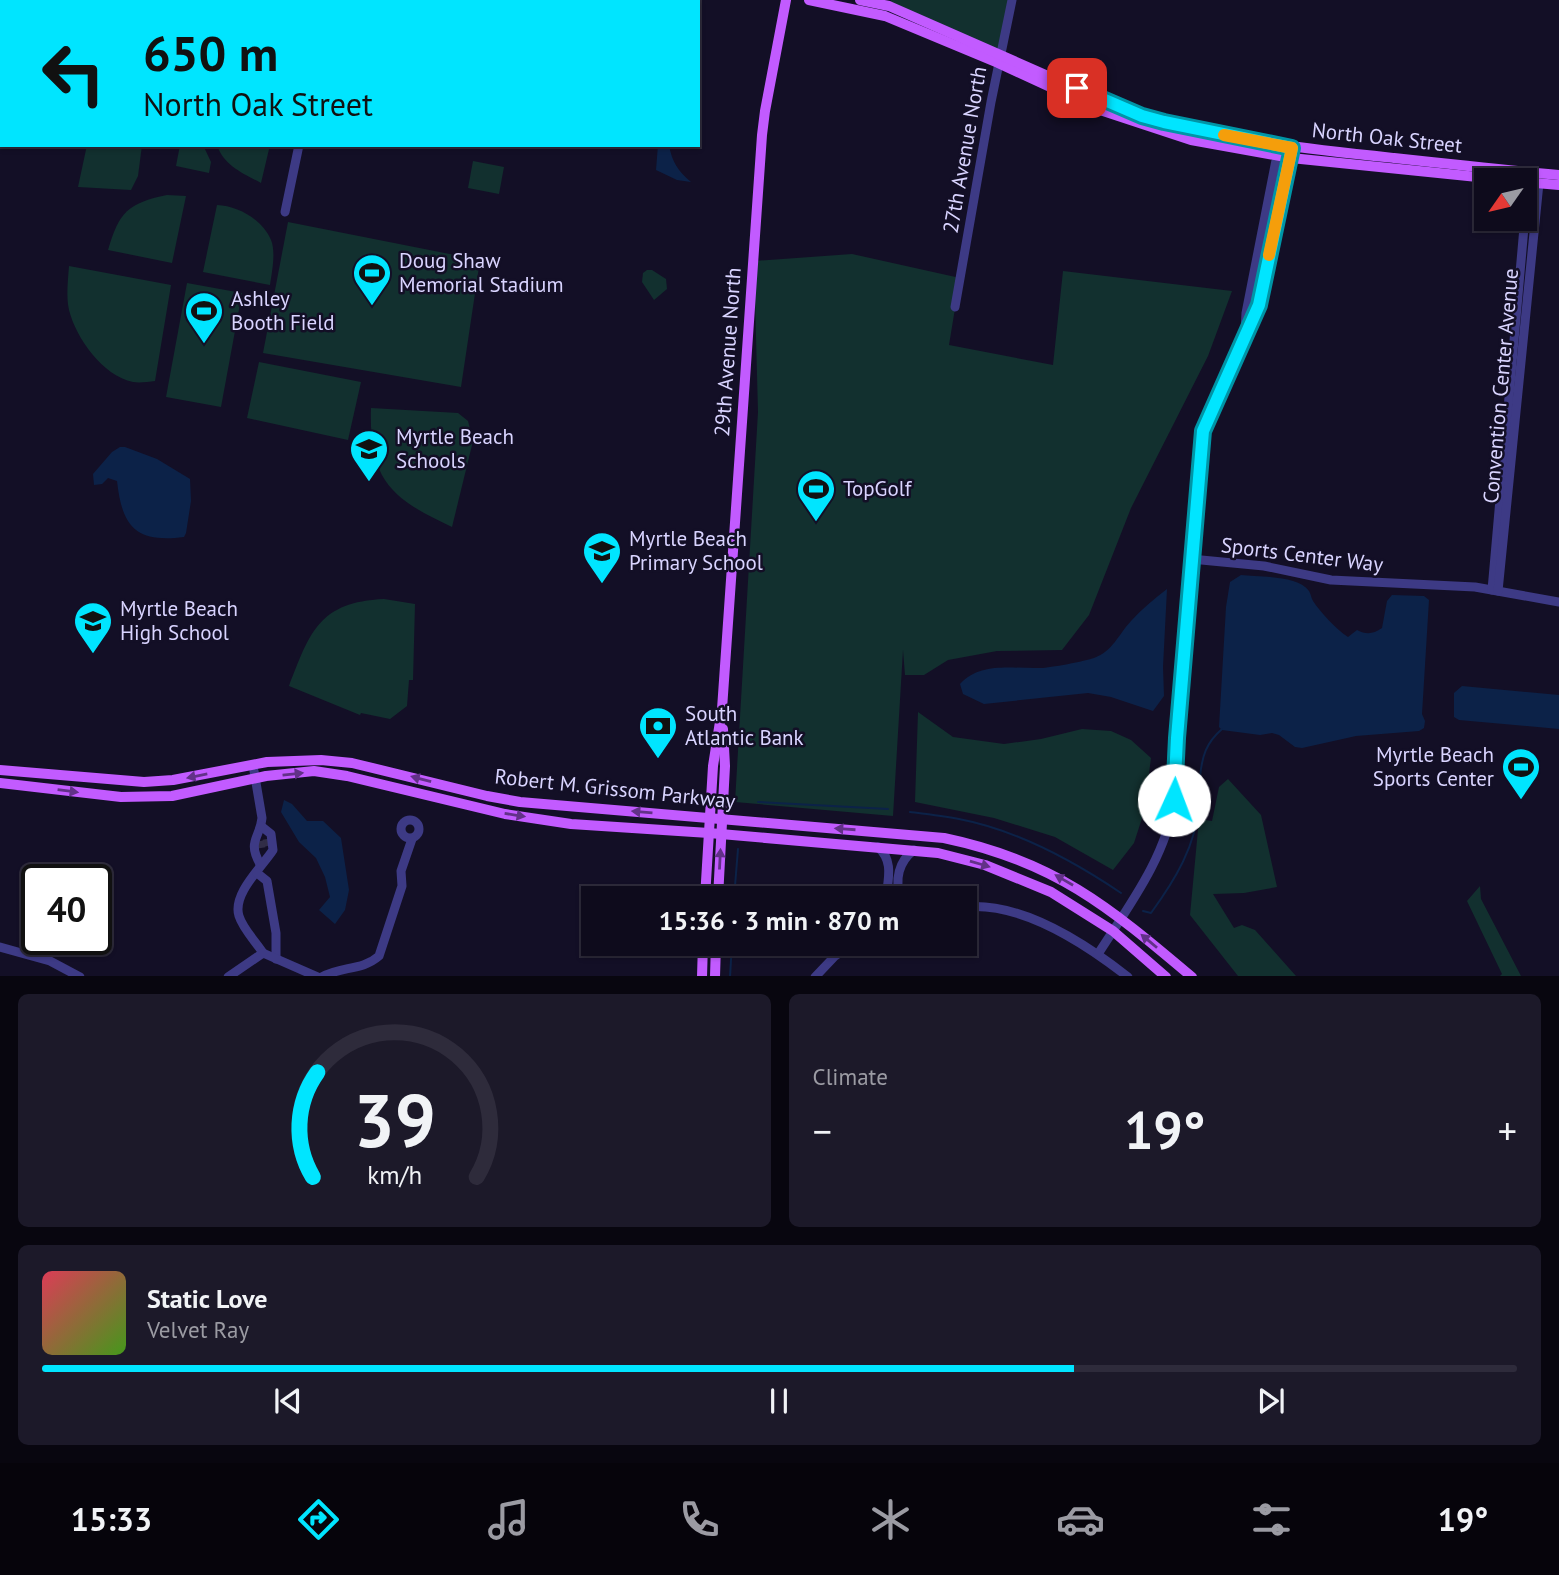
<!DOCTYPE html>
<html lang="en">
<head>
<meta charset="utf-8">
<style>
  body { margin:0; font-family:"PT Sans",sans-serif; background:#1c1929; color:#f1f3f6; height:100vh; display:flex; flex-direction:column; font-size:26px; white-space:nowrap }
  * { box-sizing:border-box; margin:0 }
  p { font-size:23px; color:#9b9ba3 }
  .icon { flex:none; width:38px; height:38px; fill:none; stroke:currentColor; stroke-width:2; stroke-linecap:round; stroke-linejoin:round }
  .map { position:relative; height:976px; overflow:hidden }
  .drawer { display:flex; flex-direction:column; gap:18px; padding:18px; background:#08060f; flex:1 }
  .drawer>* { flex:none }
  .banner { position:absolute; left:0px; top:0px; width:700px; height:147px; box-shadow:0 2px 5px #0004,0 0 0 2px #2e2b3b; background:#00e5ff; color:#111; overflow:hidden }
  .needle { width:46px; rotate:236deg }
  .tools { position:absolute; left:1474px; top:168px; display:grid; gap:14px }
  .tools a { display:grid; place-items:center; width:63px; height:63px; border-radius:0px; background:#0e0b1c; box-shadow:0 2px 5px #0004,0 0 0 2px #2e2b3b; font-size:35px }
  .speed { position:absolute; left:21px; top:864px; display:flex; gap:14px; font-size:35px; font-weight:700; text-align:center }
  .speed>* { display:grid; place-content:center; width:91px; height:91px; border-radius:50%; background:#0e0b1c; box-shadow:0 2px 5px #0004,0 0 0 2px #2e2b3b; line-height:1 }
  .speed .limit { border:4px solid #111; border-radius:10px; background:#fff; color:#111 }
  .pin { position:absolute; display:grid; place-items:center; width:60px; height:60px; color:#fff; margin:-30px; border-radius:14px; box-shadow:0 4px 10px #0006 }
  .me { position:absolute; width:77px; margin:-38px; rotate:2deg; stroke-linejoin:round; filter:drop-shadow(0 0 5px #0008) }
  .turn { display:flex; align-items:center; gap:24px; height:147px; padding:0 28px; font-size:32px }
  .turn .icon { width:91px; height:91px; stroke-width:2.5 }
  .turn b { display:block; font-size:49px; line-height:60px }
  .big { font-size:52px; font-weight:800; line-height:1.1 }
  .drawer .widget { flex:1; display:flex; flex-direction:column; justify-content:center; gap:10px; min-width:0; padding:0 24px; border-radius:10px; background:#1c1929 }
  .drawer .dial { align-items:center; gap:0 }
  .dial svg { height:182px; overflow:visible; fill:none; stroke:#2e2b3b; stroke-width:7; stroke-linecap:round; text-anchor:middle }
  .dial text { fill:#f1f3f6; stroke:none }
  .song { display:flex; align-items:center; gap:21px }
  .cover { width:84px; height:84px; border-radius:10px; background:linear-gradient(135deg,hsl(350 70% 55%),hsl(100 70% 35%)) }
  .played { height:7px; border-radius:4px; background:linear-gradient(90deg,#00e5ff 70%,#2e2b3b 70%) }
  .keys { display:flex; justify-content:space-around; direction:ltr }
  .heat { display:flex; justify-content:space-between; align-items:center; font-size:38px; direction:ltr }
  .drawer .tiles { flex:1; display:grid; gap:18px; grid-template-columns:1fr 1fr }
  .widget:last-child { grid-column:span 2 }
  .trip { position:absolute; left:581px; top:886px; width:396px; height:70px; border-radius:0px; background:#0e0b1c; box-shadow:0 2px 5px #0004,0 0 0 2px #2e2b3b; font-weight:800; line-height:70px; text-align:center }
  .tab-bar { display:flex; height:112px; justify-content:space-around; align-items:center; background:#06040b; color:#9b9ba3 }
  .tab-bar .icon { width:49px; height:49px }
  .tab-bar .selected { color:#00e5ff }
  .tab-bar b { font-size:32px; color:#f1f3f6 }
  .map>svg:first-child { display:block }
</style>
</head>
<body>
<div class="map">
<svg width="1559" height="977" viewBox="0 0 1559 977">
  <rect width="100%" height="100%" fill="#130f26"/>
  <!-- green -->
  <g fill="#12302f">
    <polygon points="891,0 1012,0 1000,53 889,6"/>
    <polygon points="87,145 142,145 138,176 131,190 78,187"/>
    <polygon points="180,145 203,145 211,162 209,173 176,166"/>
    <path d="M217 145H270L261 183C244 174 223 165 217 145Z"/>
    <polygon points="473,161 504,167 499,194 468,188"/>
    <path d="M167 195 186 196 172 263 108 250C119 212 128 203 167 195Z"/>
    <path d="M217 205C238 206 262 219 271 240 276 252 272 272 270 285L203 272Z"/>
    <polygon points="288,222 480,260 461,387 263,353"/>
    <polygon points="852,254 960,278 949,345 1053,365 1063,271 1232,291 1208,356 1131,508 1089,615 1062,650 997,651 948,660 924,675 905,675 903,650 893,816 735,802 758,412 754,261"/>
    <path d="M69 266 171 285 155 381C148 382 139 383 133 382 103 376 76 338 69 310 66 296 68 280 69 266Z"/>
    <polygon points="647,270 652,270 666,279 667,289 654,300 642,282 643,273"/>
    <polygon points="187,283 242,293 221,407 166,397"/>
    <polygon points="259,362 361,382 348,440 247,418"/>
    <path d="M371 408 458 413 468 421 473 441 452 527C390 498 369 480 371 408Z"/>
    <path d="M384 599 415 604 413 680H409L407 706 390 719 361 713 360 715 289 686C310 632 319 602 384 599Z"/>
    <polygon points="918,712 953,737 1004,744 1041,739 1082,729 1111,731 1131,740 1151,758 1144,812 1134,843 1113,870 1055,837 994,818 915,802"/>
    <polygon points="1228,779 1261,815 1277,887 1244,893 1213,894 1234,928 1242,925 1255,930 1296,976 1238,976 1190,915 1199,819 1212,821 1219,787"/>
    <polygon points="1480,886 1481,899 1521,976 1500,976 1502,974 1467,901"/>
  </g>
  <!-- water -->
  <g fill="#0c2248">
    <path d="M658 145H669C672 162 678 171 691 182L677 180 656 170Z"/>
    <path d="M120 447H125L157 459 190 479 191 501 186 533 184 537C136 543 122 527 117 481L108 478 102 484 94 485 93 474 112 452Z"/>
    <path d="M1241 575C1258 577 1298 575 1309 591 1311 594 1311 598 1313 601 1321 613 1336 629 1348 637L1357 630C1367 635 1373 634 1382 628L1387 601 1392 595 1424 596 1429 600 1422 714 1425 721 1424 728 1419 731 1356 736 1302 748 1295 747 1279 735 1272 733 1260 735 1222 730 1219 727 1226 607 1230 582Z"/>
    <path d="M1167 589 1163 667 1164 696 1153 711 1111 697 1088 693 984 704 963 694 960 684C981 661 1013 669 1041 668 1049 668 1086 661 1094 658 1113 651 1118 635 1131 621 1142 609 1154 599 1167 589Z"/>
    <polygon points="1462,686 1559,695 1559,729 1459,720 1454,717 1454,693"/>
    <polygon points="284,800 292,804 307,821 323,821 341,838 349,890 345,910 335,924 319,910 330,897 325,877 316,858 299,842 281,812"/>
  </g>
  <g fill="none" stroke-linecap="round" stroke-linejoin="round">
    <!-- stream -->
    <g stroke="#0c2248" stroke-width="2">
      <path d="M1200 777C1202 756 1206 743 1222 729"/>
      <polyline points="758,802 888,809"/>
      <path d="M910 812C926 814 943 816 959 819 1017 830 1072 860 1121 893"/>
      <polyline points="734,898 738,849"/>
      <path d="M1143 911 1151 913C1175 880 1196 846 1199 804"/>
      <polyline points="730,977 732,943"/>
    </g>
    <!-- minor-tunnel -->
    <g stroke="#312d47" stroke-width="9" stroke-dasharray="9 4.5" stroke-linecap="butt">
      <polyline points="267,839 268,846"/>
      <polyline points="260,841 261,848"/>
    </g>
    <!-- minor -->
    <g stroke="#3d3a85" stroke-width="9">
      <polyline points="93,2 94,0"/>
      <polyline points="329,2 330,0"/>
      <polyline points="285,212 299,145"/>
      <polyline points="955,307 991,102 1012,0"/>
      <polyline points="1245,331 1246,313 1279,145"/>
      <polyline points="1191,559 1264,566 1331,580 1475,587 1559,602"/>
      <polyline points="1492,590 1528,182"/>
      <polyline points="1498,591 1539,183"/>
      <path d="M254 771 262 818C260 838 247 841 260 864"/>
      <circle cx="410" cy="829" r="9"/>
      <path d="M261 826 271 834 273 850C262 867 232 894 239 916 243 929 256 942 263 953"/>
      <path d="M878 847C894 861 888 879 886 898"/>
      <polyline points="257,873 267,881 276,933 276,959"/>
      <path d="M901 898C894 880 899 861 914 850"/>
      <path d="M964 907C1021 901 1086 944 1128 977"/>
      <polyline points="0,947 50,961 80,977"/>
      <path d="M1098 954C1128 907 1167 856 1174 800 1176 787 1175 774 1175 762L1203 431 1259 305 1292 151"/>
      <polyline points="228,977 263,953 318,977"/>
      <path d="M322 977C341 966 362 971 379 956L402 886 401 871 412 839"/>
      <polyline points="815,977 835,956 854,943"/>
    </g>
    <!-- major -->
    <g stroke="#c25bff" stroke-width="10">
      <polyline points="809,0 885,16 998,63 1100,110 1191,140 1291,158 1507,180"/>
      <path d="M860 0 889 6 1107 102C1199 138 1297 148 1394 158 1449 164 1504 170 1559 175"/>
      <polyline points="1524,182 1559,185"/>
      <path d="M0 770 144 782 173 780 267 762 321 760 352 763 487 796 520 802 944 838C1054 861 1108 906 1192 977"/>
      <polyline points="0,783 121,797 172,796 266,776 314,771 347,776 505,814 571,824 709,833 938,853 985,865 1051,892 1113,931 1166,977"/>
      <polyline points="705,898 713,766 722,709 762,135 765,111 786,0"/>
      <polyline points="718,898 725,766 723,729"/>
      <polyline points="702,977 703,943"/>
      <polyline points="715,977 716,943"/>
    </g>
  </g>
  <!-- one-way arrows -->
  <defs><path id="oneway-solid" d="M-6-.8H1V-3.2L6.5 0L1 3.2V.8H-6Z" transform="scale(1.75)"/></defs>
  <g fill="#623188">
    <use href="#oneway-solid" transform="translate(293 774) rotate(-6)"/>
    <use href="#oneway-solid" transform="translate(197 776) rotate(169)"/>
    <use href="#oneway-solid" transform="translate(421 779) rotate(-165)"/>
    <use href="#oneway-solid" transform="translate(68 791) rotate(7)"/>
    <use href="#oneway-solid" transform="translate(642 812) rotate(-175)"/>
    <use href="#oneway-solid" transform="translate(515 815) rotate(9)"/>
    <use href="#oneway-solid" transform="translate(845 829) rotate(-176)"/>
    <use href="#oneway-solid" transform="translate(720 859) rotate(-87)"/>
    <use href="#oneway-solid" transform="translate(980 864) rotate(16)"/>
    <use href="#oneway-solid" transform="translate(1064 880) rotate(-150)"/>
    <use href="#oneway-solid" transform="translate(1149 941) rotate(-140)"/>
  </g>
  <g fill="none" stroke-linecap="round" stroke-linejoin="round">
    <defs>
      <polyline id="route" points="1077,88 1142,116 1164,122 1292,148 1259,305 1203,431 1177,738 1174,800"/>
    </defs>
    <!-- route casing -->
    <use href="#route" stroke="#0095a6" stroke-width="18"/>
    <!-- route -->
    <use href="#route" stroke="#00e5ff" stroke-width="12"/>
    <!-- slow -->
    <polyline stroke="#f59e0b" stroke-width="12" points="1224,135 1292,148 1269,255"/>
  </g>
  <!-- icons -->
  <defs>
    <symbol id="stadium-pin" viewBox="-11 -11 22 30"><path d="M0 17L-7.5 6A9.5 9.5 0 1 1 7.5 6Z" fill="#00e5ff" stroke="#130f26"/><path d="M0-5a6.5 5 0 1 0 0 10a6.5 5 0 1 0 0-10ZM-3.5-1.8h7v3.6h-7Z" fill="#111"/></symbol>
    <symbol id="school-pin" viewBox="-11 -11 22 30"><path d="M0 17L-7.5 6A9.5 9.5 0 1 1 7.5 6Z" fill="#00e5ff" stroke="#130f26"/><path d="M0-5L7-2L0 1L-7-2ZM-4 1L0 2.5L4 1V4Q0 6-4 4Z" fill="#111"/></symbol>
    <symbol id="bank-pin" viewBox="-11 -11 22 30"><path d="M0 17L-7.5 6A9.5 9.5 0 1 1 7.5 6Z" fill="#00e5ff" stroke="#130f26"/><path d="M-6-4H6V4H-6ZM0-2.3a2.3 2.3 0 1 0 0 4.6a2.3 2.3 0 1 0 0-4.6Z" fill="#111"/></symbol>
  </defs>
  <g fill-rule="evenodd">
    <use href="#stadium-pin" x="350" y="251" width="44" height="60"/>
    <use href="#stadium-pin" x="182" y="289" width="44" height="60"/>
    <use href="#school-pin" x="347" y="427" width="44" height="60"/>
    <use href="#stadium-pin" x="794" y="467" width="44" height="60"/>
    <use href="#school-pin" x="580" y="529" width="44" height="60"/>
    <use href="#school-pin" x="71" y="599" width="44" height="60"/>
    <use href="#bank-pin" x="636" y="704" width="44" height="60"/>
    <use href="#stadium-pin" x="1499" y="745" width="44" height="60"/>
  </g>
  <g text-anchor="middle" stroke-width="5" stroke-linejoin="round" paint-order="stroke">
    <!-- street labels -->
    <g font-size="21" fill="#d9d4ff" stroke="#130f26">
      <text transform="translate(1387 138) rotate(6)" y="7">North Oak Street</text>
      <text transform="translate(965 150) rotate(-80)" y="7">27th Avenue North</text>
      <text transform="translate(728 352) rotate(-86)" y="7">29th Avenue North</text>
      <text transform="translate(1501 386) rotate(-85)" y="7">Convention Center Avenue</text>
      <text transform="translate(1302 555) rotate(7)" y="7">Sports Center Way</text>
      <text transform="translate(615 789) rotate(6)" y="7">Robert M. Grissom Parkway</text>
    </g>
    <!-- poi labels -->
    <g font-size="21" fill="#d9d4ff" stroke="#130f26" text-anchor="start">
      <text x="399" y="268">Doug Shaw<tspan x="399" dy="24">Memorial Stadium</tspan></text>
      <text x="231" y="306">Ashley<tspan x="231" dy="24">Booth Field</tspan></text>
      <text x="396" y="444">Myrtle Beach<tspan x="396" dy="24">Schools</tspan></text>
      <text x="843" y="496">TopGolf</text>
      <text x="629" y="546">Myrtle Beach<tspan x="629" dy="24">Primary School</tspan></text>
      <text x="120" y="616">Myrtle Beach<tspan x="120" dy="24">High School</tspan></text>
      <text x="685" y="721">South<tspan x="685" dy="24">Atlantic Bank</tspan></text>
      <text x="1494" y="762" text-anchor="end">Myrtle Beach<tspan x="1494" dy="24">Sports Center</tspan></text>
    </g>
  </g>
</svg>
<div class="tools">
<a><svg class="needle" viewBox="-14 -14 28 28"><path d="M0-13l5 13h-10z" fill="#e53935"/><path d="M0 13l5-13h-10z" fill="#9b9ba3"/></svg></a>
</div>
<div class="speed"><div class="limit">40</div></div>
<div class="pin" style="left:1077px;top:88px;background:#d93025"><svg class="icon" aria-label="arrive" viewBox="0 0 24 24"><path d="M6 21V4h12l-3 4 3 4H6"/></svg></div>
<svg class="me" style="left:1174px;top:800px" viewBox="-20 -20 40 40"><circle r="19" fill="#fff"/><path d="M0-13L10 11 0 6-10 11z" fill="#00e5ff"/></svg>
<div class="trip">15:36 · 3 min · 870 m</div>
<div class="banner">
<div class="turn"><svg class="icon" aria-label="left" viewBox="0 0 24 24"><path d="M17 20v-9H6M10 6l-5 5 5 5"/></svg><div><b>650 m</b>North Oak Street</div></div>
</div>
</div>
<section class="drawer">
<div class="tiles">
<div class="widget dial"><svg viewBox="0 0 100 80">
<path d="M14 69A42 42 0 1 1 86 69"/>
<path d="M14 69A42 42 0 0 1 16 23" stroke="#00e5ff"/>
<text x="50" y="56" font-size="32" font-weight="700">39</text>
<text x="50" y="72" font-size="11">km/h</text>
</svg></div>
<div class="widget"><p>Climate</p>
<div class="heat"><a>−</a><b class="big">19°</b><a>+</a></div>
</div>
<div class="widget">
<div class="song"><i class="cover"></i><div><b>Static Love</b><p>Velvet Ray</p></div></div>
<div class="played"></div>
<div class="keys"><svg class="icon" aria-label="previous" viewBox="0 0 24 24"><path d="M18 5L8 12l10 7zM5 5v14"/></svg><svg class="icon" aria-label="pause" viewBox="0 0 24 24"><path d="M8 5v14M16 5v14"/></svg><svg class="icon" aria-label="next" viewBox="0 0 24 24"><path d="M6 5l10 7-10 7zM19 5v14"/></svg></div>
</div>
</div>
</section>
<nav class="tab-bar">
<b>15:33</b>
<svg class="icon selected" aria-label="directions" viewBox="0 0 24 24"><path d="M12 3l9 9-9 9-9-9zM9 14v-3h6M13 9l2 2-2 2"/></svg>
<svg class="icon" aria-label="music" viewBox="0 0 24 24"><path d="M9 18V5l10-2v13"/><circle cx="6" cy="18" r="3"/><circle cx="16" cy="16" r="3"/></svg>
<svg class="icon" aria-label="phone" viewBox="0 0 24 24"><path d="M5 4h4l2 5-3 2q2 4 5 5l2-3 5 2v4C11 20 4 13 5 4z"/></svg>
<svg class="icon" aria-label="climate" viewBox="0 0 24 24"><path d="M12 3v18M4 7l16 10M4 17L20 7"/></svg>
<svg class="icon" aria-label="car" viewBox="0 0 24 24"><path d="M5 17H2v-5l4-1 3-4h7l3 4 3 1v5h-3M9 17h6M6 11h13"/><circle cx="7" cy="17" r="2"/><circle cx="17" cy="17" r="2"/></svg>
<svg class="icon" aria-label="filters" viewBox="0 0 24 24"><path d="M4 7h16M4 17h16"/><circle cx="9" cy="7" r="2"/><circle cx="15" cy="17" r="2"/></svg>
<b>19°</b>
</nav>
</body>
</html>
